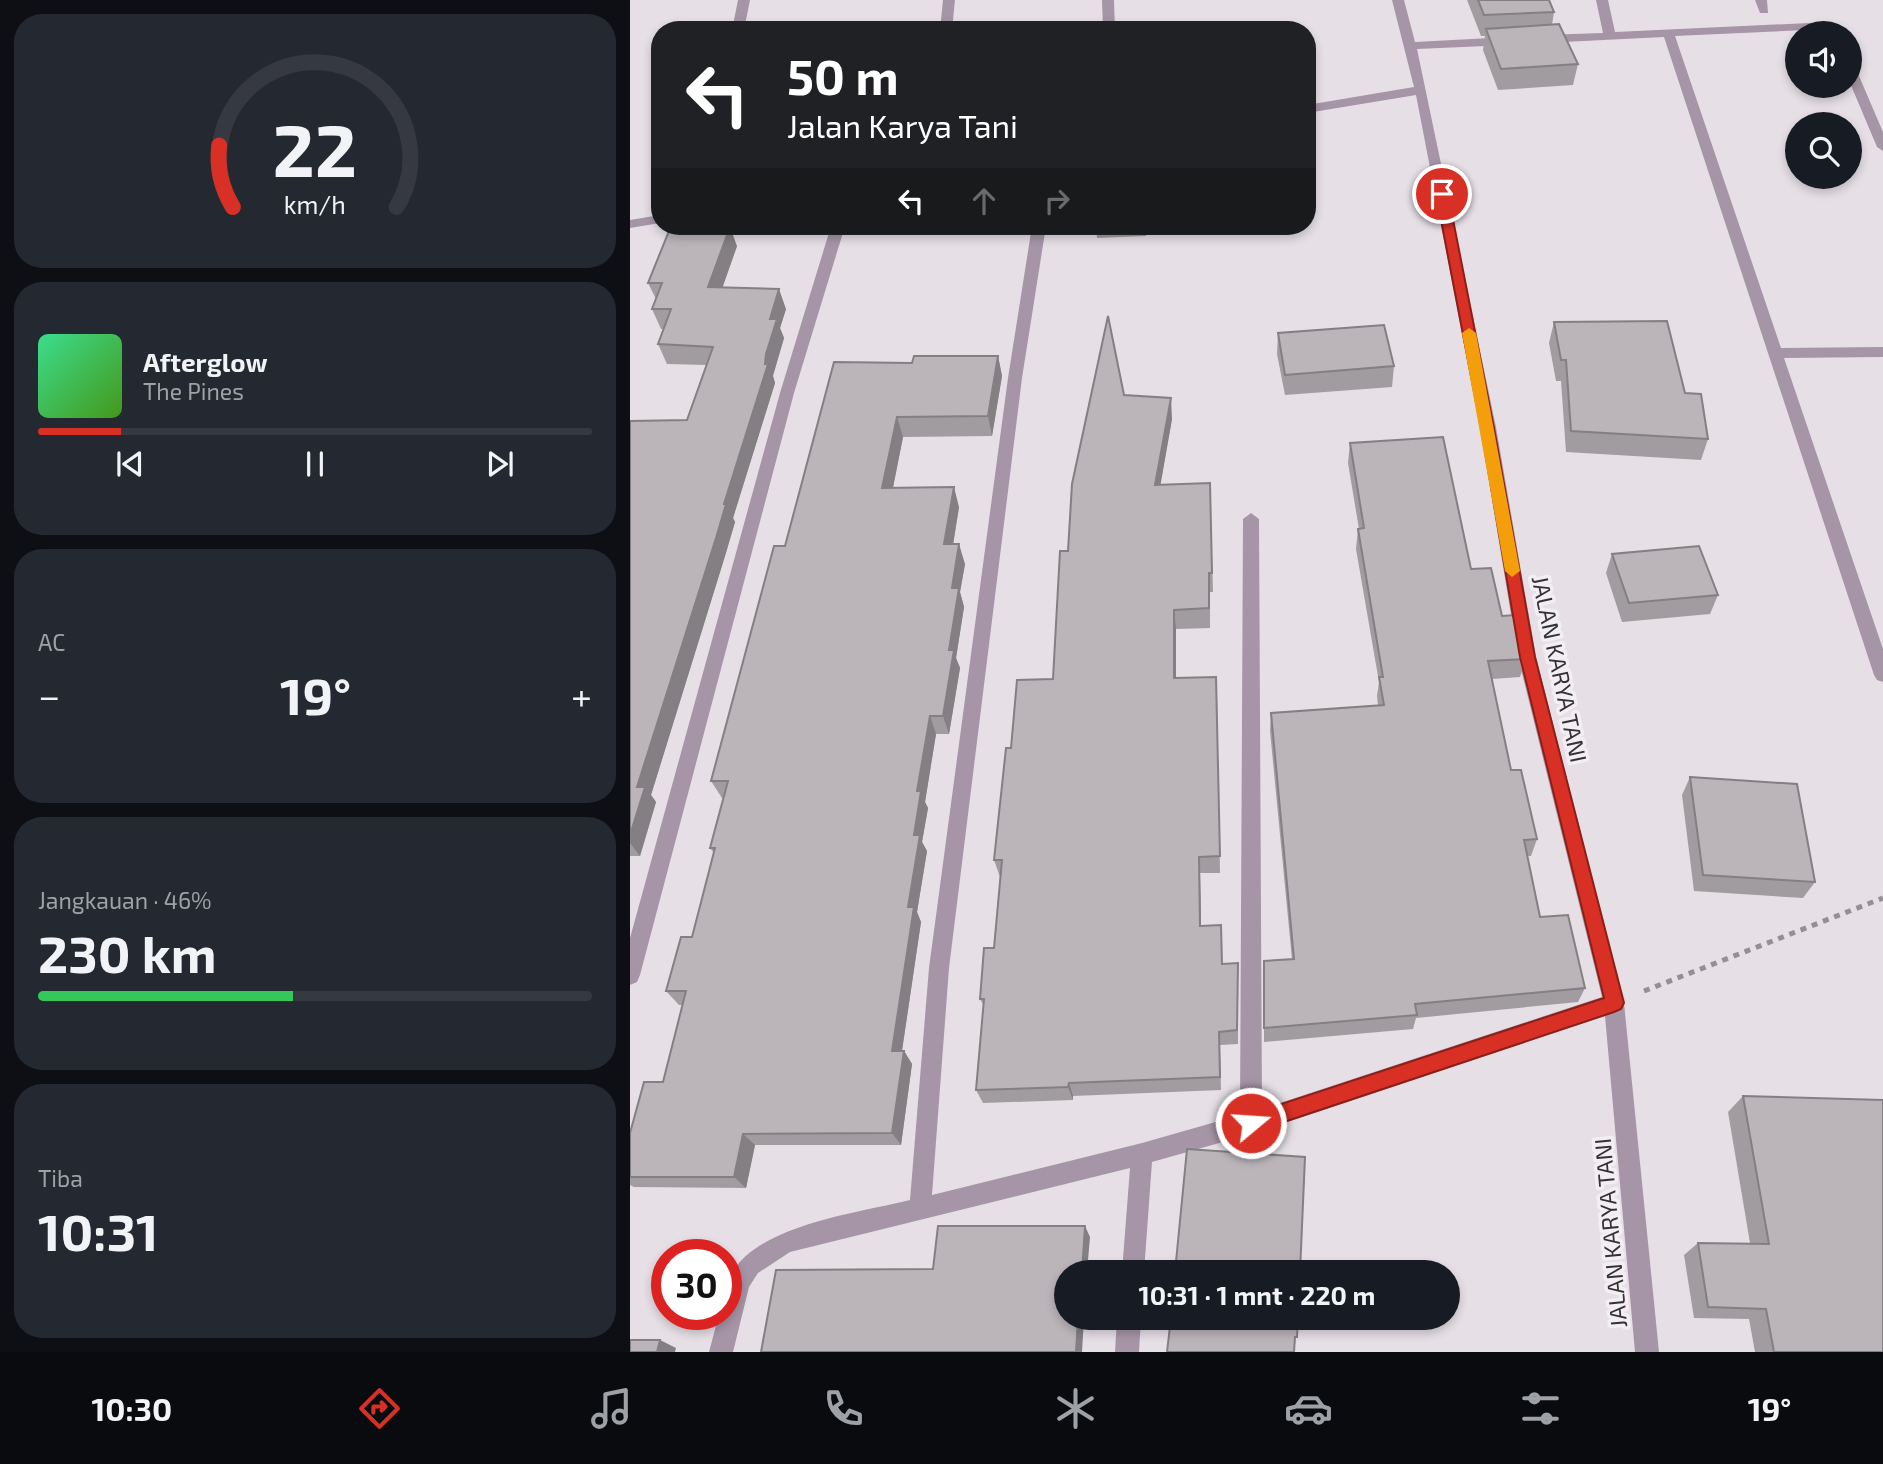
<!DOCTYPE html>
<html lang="id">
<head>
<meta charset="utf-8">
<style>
  body { margin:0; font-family:"Exo 2",sans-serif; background:#242831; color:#f1f3f6; height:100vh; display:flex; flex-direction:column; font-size:26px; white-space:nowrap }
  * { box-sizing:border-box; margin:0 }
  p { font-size:23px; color:#9ea1a6 }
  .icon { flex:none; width:38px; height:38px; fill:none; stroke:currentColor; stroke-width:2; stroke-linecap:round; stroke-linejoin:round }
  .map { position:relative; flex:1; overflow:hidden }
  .sheet { display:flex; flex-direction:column; gap:14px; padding:14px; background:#0d0f14; width:630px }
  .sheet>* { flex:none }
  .banner { position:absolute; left:21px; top:21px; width:665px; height:214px; border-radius:28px; box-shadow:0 4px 10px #0003; background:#202124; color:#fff; overflow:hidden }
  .controls { position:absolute; left:1155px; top:21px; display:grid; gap:14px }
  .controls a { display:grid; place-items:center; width:77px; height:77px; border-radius:50%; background:#171b24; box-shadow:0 4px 10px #0003; font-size:35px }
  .speed { position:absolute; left:21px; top:1239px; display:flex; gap:14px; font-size:35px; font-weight:700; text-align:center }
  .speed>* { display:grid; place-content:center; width:91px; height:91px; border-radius:50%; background:#171b24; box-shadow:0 4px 10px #0003; line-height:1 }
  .speed .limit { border:10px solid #d22; background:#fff; color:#111 }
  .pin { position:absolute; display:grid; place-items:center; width:60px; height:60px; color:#fff; margin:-30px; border:4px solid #fff; border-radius:50%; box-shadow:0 2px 7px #0007 }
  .me { position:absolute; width:77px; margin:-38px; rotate:72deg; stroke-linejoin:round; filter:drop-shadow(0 0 5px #0008) }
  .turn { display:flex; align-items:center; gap:24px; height:147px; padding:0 21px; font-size:32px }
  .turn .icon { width:91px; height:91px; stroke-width:2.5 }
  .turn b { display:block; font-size:49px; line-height:60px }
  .lanes { display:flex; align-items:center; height:66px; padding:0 21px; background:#0003; justify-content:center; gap:35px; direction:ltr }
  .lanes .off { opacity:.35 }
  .big { font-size:52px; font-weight:700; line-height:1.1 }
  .sheet .tile { flex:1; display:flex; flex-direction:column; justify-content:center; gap:10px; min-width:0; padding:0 24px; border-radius:28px; background:#242831 }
  .sheet .dial { align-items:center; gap:0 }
  .dial svg { height:182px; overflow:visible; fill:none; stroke:#363941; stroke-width:7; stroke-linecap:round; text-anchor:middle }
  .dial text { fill:#f1f3f6; stroke:none }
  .song { display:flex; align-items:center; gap:21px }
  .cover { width:84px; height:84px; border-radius:10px; background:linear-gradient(135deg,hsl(150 70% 55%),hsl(100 70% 35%)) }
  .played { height:7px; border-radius:4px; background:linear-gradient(90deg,#d93025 15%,#363941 15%) }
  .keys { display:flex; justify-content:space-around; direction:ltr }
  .heat { display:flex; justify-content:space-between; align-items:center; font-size:38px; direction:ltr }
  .charge { height:10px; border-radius:5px; background:linear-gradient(90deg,#34c759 46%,#363941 0) }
  .trip { position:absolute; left:424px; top:1260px; width:406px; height:70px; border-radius:35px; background:#171b24; box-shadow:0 4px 10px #0003; font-weight:700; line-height:70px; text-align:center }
  .menu { display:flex; height:112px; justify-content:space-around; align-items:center; background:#090b0e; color:#9ea1a6 }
  .menu .icon { width:49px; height:49px }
  .menu .selected { color:#d93025 }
  .menu b { font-size:32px; color:#f1f3f6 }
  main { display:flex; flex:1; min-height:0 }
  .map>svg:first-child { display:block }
</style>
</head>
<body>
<main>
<section class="sheet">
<div class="tile dial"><svg viewBox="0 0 100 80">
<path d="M14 69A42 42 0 1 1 86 69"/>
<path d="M14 69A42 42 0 0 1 8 42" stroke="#d93025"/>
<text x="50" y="56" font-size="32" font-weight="700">22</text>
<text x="50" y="72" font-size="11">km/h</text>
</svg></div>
<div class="tile">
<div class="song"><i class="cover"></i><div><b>Afterglow</b><p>The Pines</p></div></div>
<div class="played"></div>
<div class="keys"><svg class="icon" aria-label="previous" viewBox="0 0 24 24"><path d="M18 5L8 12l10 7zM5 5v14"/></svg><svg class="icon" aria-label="pause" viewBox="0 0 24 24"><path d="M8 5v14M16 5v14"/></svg><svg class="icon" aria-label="next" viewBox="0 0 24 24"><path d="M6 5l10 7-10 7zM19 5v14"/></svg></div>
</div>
<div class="tile"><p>AC</p>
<div class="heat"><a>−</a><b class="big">19°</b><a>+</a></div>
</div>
<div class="tile"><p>Jangkauan · 46%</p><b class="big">230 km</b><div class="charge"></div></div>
<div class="tile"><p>Tiba</p><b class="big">10:31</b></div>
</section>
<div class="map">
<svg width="1253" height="1352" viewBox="0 0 1253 1352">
  <rect width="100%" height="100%" fill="#e6e0e6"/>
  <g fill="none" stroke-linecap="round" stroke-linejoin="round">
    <!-- path -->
    <polyline stroke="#948f94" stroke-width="5" stroke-dasharray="6 6" stroke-linecap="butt" points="1014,991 1253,898"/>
    <!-- minor -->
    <g fill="#a695a6" fill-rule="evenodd">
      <polygon points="108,0 120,0 114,30 102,30"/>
      <polygon points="313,0 325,0 322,30 310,30"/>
      <polygon points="472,0 484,0 485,30 473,30"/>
      <path d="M762 0H774L785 42 879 37 885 41 879 45 787 49 866 427 906 657 994 1003 1029 1352H1005L975 1016 621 1134 522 1162 514 1272H492L500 1168 160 1252 128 1273 119 1287 103 1352H79L89 1314H96C96 1304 94 1292 98 1282 117 1226 228 1213 280 1200L299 968 378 378 402 226H416L392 378 319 968 302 1195 512 1143 610 1115 613 519 621 513 629 519 632 1109 972 997 888 657 850 427 786 95 677 113V105L784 87Z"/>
      <polygon points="966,0 978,0 985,32 1201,22 1205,23 1211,33 1199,33 1197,29 1045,36 1151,348 1253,347 1253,357 1154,358 1253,649 1253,682 1247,680 1244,675 1034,37 913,43 907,39 913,35 973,33"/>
      <polygon points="1125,0 1137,0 1138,13 1130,13"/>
      <polygon points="1220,65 1226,69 1253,132 1253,151 1247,147 1220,83"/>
      <polygon points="30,215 30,223 0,228 0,220"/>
      <polygon points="201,226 215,226 164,393 10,975 7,982 0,985 0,938 150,393"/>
      <polygon points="487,1318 511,1318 509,1352 485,1352"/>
    </g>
  </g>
  <!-- wall -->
  <g fill="#a19ca0">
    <polygon points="837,0 919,0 924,12 922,25 948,64 943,85 868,90 853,50 855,36 851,36"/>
    <polygon points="466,226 517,226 516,236 467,238"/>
    <polygon points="107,246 92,288 156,309 150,328 154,338 143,374 143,376 145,383 103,518 105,522 95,556 21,795 26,802 10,856 0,856 0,421 57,420 76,365 37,364 28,344 34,329 31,329 22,309 26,299 18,283"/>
    <polygon points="924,322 1055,393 1078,439 1071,460 936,452 931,381 926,381 919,343"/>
    <polygon points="648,333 764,366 762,387 655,395 647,354"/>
    <polygon points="368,356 372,376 362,436 273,437 263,488 329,507 323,544 335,564 330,592 334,607 326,658 330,668 319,734 306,734 295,802 298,808 292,842 297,851 287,912 291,922 272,1051 274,1051 282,1064 271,1145 125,1145 116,1188 4,1187 0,1185 0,1133 33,1082 52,1005 49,1005 36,991 62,937 84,853 80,848 93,798 92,798 81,781 155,546 282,363"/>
    <polygon points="494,395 542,419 530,485 580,483 583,592 580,592 580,628 546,629 546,678 587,696 590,873 570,873 571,926 592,964 608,963 608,1044 590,1045 591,1090 443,1096 443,1100 353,1103 346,1090 354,1006 350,999 364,948 370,877 364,860 381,748 423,679 438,551"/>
    <polygon points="720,443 841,569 872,616 896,659 890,677 862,679 881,770 907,839 901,856 897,856 910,917 955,988 948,1002 786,1018 783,1029 634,1042 634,961 662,959 640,731 641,713 748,705 747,696 749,682 726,549 728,529 729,529 718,463"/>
    <polygon points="982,554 1088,595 1080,614 992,622 976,573"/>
    <polygon points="1060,777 1185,882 1173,898 1064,891 1052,795"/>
    <polygon points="1113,1096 1253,1352 1125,1352 1119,1319 1064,1318 1054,1255 1068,1243 1120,1243 1098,1112"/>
  </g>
  <!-- shaded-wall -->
  <g fill="#837f82">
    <polygon points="100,227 107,246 86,306 78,287"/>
    <polygon points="149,289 156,309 150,328 154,338 143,376 145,383 103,518 105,522 95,556 21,795 26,802 10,856 0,843 0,835 7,787 94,504 135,364 140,319"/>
    <polygon points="368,356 372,376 362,436 358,416"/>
    <polygon points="541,398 542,419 527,505 525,485"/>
    <polygon points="267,417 273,437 259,507 252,488"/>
    <polygon points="324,487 329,507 320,564 314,544"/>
    <polygon points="329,544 335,564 330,592 334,607 326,658 330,668 319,734 313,716 319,650 322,588"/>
    <polygon points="544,610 546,629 546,697 544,678"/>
    <polygon points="300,716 306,734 295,802 298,808 292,842 297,851 287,912 291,922 270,1064 262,1051 278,907 287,791"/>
    <polygon points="569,857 570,873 571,942 570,926"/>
    <polygon points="274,1051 282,1064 271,1145 262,1133"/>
    <polygon points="439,1083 443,1096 443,1100 438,1087"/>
    <polygon points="113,1134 125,1145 116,1188 104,1177"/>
    <polygon points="455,1226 460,1237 457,1272 452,1272"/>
    <polygon points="448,1318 454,1318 452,1352 446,1352"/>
    <polygon points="30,1340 46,1348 45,1352 27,1352"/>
  </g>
  <!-- building -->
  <g fill="#bbb5ba" stroke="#837f82" stroke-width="2">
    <polygon points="848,0 919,0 924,12 854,15"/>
    <polygon points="929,24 948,64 871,69 856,29"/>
    <polygon points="41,226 100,227 78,287 149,289 140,319 147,319 136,354 135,364 138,364 94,504 96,504 86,538 7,787 15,787 0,835 0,421 57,420 83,347 28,344 41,309 22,309 32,283 18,283"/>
    <polygon points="478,316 494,395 541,398 525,485 580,483 582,573 579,573 579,608 544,610 544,678 586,677 590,856 569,857 570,926 591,925 592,964 608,963 607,1030 589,1032 590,1077 439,1083 438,1087 346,1090 354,999 350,999 354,948 364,948 372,860 364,860 376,748 381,748 387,680 423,679 430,551 438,551 442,484"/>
    <polygon points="1037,321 1055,393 1071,394 1078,439 941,431 936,360 931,360 924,322"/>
    <polygon points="754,325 764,366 655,375 648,333"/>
    <polygon points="284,356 368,356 358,416 267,417 252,488 324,487 314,544 329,544 322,588 329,588 319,650 324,650 313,716 300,716 287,791 291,791 284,835 290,835 278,907 284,907 262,1051 274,1051 262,1133 113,1134 104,1177 0,1177 0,1133 14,1082 33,1082 56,991 36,991 51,937 62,937 85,848 80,848 98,781 81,781 144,546 155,546 204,362 282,363"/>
    <polygon points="813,437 841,569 861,568 872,616 886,615 896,659 858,661 881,770 891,770 907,839 894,840 910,917 938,915 955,988 785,1004 787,1015 634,1028 634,961 664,959 641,713 754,705 749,677 753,677 728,529 734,528 720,443"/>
    <polygon points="1069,546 1088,595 999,603 982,554"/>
    <polygon points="1060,777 1167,784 1185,882 1073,875"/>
    <polygon points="1113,1096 1253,1100 1253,1352 1144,1352 1136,1309 1078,1307 1068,1243 1139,1244"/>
    <polygon points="557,1149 675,1157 670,1272 545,1272"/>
    <polygon points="308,1226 455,1226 452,1272 436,1272 436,1318 448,1318 446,1352 131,1352 146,1270 303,1269"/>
    <polygon points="541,1318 668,1318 667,1337 665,1337 664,1352 537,1352"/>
    <polygon points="0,1340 30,1340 27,1352 0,1352"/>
  </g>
  <!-- route -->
  <polygon fill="#d93025" stroke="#8d1f18" stroke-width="2" points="812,190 818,194 864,428 905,657 994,1003 991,1009 984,1012 621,1133 614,1130 611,1123 614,1116 621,1114 974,998 890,657 851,428 806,194"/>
  <!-- slow -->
  <polygon fill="#f59e0b" points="839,328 846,333 890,571 882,577 875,571 832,333"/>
  <g text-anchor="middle" stroke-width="7" stroke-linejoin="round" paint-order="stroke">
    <!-- street labels -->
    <g font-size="23" fill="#343234" stroke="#f3eef3">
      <text transform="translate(929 669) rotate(78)" y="8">JALAN KARYA TANI</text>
      <text transform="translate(981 1233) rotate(-95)" y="8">JALAN KARYA TANI</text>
    </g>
  </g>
</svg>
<div class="controls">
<a><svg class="icon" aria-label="sound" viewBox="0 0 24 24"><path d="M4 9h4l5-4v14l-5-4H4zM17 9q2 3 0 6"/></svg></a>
<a><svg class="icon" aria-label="search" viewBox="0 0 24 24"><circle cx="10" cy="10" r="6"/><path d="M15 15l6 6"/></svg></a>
</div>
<div class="speed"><div class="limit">30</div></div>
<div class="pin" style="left:812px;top:194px;background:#d93025"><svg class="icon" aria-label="arrive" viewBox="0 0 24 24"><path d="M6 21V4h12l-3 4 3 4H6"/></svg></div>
<svg class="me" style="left:621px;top:1123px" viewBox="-20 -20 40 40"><circle r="17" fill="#d93025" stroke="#fff" stroke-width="3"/><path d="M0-11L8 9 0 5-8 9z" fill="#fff"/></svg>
<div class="trip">10:31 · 1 mnt · 220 m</div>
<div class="banner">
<div class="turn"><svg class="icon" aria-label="left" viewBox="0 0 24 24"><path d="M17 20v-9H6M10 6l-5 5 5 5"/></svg><div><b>50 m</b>Jalan Karya Tani</div></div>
<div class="lanes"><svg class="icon" aria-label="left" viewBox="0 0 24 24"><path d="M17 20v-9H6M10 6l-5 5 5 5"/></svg><svg class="icon off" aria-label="ahead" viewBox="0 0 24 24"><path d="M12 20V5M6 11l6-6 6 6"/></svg><svg class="icon off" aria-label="right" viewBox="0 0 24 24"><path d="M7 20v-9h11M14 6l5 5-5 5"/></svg></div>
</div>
</div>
</main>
<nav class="menu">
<b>10:30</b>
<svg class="icon selected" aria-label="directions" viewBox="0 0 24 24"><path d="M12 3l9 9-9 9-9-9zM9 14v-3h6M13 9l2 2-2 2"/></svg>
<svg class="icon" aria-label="music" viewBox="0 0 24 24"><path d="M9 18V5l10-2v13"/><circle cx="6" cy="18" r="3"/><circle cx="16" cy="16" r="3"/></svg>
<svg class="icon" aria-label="phone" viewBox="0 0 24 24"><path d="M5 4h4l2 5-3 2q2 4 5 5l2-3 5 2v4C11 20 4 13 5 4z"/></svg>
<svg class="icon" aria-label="climate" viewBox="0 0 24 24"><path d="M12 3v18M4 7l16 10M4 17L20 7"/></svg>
<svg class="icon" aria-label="car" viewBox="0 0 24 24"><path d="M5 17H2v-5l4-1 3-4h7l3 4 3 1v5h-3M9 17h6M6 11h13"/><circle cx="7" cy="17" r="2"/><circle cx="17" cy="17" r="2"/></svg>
<svg class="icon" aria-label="filters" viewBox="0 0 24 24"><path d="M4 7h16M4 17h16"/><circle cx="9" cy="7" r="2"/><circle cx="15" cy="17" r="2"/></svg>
<b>19°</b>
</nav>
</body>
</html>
